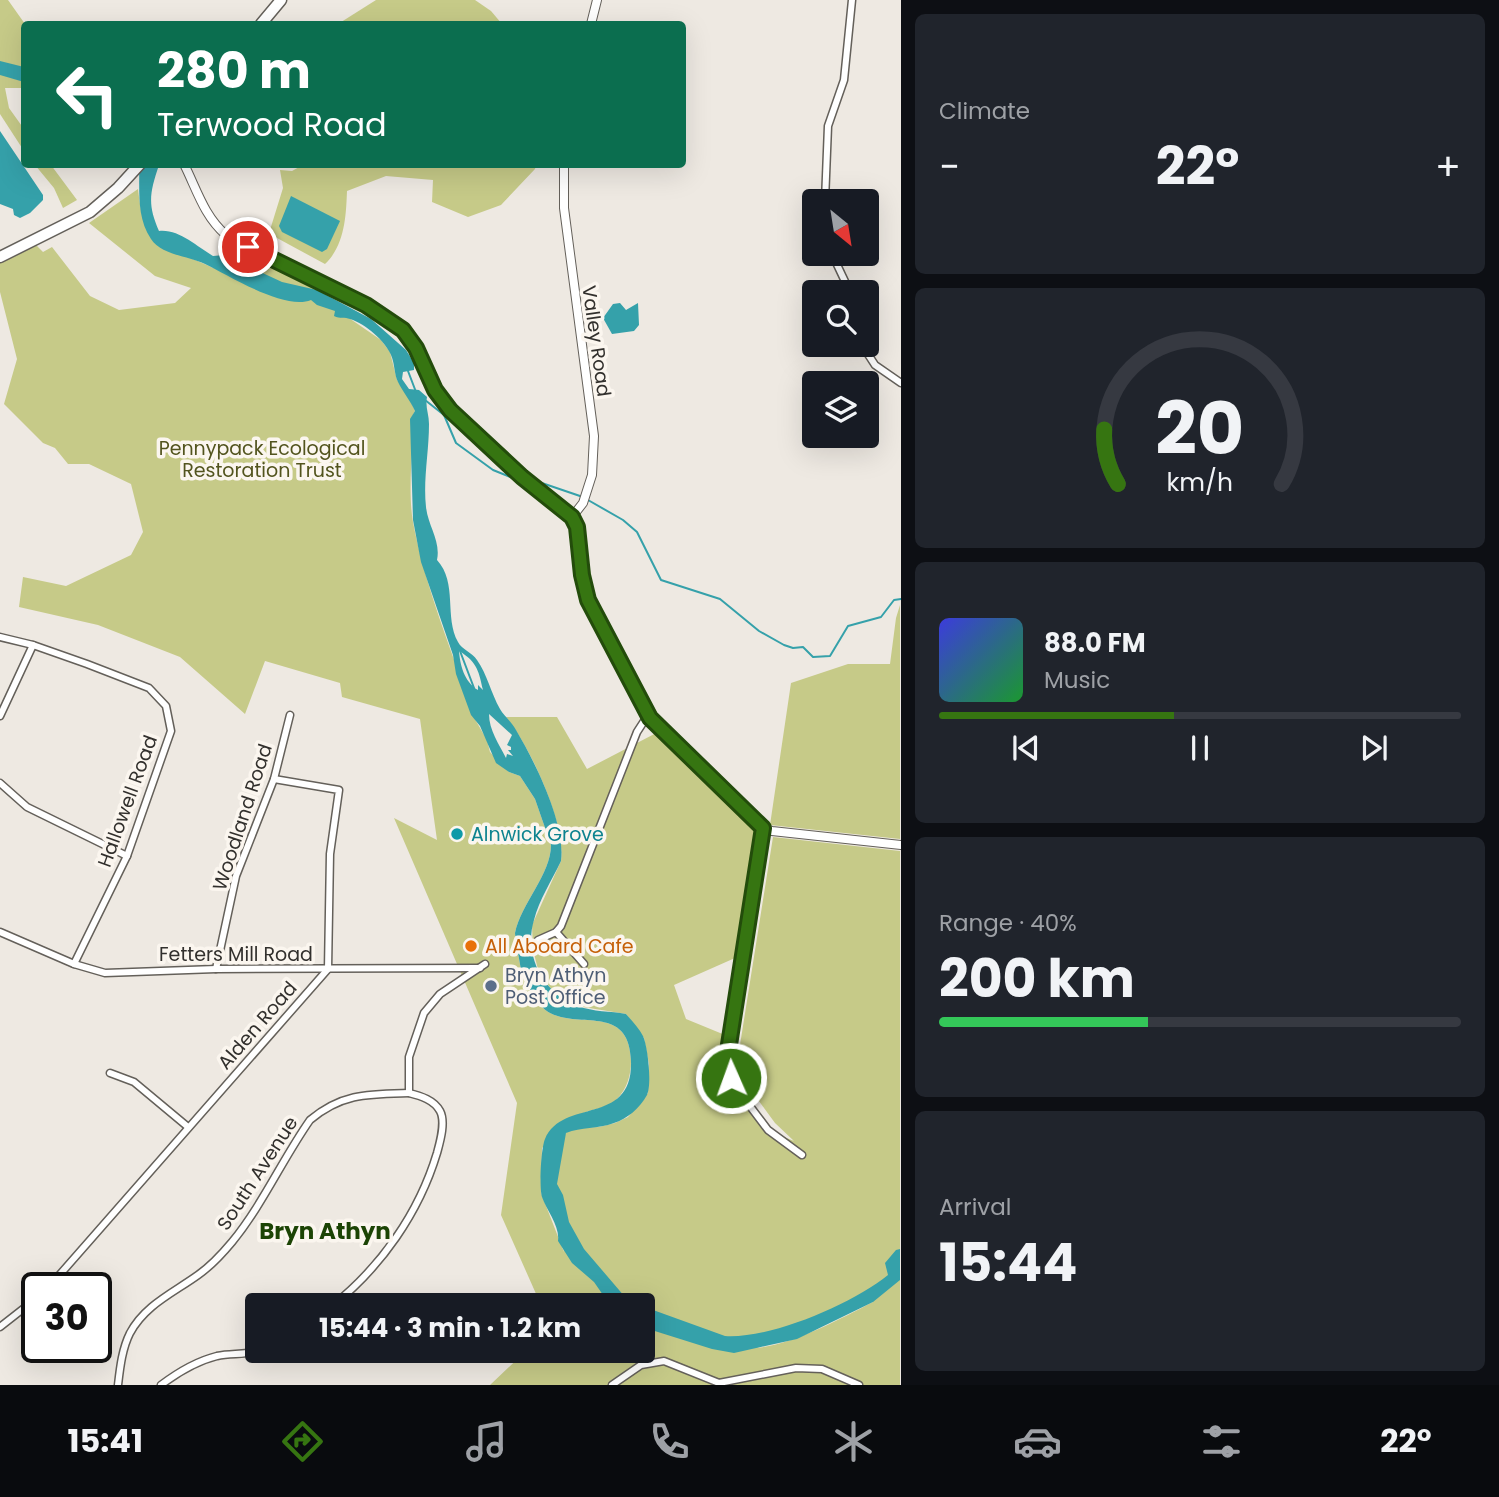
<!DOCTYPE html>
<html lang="en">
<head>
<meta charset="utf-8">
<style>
  body { margin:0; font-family:Poppins,sans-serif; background:#20242c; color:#f1f3f6; height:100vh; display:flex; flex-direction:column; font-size:26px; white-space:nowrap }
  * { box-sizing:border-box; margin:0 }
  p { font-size:23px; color:#9ea1a6 }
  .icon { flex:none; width:38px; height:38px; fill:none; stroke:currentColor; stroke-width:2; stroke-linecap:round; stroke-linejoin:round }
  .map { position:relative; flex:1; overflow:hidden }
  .sheet { display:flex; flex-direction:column; gap:14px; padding:14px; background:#0d0f14; width:598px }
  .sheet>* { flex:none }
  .hud { position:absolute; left:21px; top:21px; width:665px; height:147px; border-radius:7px; box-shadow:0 7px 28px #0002; background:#0b6e4f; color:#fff; overflow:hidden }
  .needle { width:46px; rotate:150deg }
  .fabs { position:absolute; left:802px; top:189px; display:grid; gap:14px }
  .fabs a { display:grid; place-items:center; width:77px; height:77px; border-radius:7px; background:#171b24; box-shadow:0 7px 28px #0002; font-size:35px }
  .speed { position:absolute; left:21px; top:1272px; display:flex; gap:14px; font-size:35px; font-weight:700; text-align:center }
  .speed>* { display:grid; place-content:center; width:91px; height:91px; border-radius:50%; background:#171b24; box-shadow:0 7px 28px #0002; line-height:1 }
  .speed .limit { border:4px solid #111; border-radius:10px; background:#fff; color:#111 }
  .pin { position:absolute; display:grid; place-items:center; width:60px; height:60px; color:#fff; margin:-30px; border:4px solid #fff; border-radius:50%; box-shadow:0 2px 7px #0007 }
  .me { position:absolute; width:77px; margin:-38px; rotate:358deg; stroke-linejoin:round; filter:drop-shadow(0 0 5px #0008) }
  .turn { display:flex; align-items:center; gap:24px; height:147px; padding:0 21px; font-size:32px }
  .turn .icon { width:91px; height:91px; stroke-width:2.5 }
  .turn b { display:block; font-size:49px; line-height:60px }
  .big { font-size:52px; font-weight:700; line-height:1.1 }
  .sheet .card { flex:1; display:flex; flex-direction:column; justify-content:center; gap:10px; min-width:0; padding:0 24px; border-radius:10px; background:#20242c }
  .sheet .dial { align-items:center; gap:0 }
  .dial svg { height:182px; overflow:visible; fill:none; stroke:#363941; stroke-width:7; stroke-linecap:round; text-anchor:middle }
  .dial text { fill:#f1f3f6; stroke:none }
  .song { display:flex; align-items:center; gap:21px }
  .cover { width:84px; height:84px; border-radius:10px; background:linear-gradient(135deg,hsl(240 70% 55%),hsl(130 70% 35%)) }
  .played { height:7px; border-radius:4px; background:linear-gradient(90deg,#367511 45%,#363941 45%) }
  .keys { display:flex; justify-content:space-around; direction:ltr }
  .heat { display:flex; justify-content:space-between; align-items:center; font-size:38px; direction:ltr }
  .charge { height:10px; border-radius:5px; background:linear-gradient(90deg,#34c759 40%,#363941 0) }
  .trip { position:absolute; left:245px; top:1293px; width:410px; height:70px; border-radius:7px; background:#171b24; box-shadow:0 7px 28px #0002; font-weight:700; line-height:70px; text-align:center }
  .menu { display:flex; height:112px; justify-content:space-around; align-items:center; background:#090b0e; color:#9ea1a6 }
  .menu .icon { width:49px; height:49px }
  .menu .current { color:#367511 }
  .menu b { font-size:32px; color:#f1f3f6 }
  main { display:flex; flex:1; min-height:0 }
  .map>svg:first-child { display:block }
</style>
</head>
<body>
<main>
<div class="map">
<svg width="901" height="1385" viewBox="0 0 901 1385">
  <rect width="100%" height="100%" fill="#eee9e2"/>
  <!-- green -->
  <g fill="#c6ca88" fill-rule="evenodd">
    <polygon points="0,0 8,0 25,24 24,88 5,88 9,108 24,129 24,151 0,114"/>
    <polygon points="376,0 475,0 491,11 502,24 338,24"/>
    <polygon points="35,165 51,165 77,200 63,208 54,188"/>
    <path d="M298 165H536L535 169 501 205 468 217 432 202 433 180 386 176 347 191C346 216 345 245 325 264L277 238 270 230 283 188 280 170 292 171 301 166Z"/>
    <path d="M138 189C146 258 161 242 213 268L231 252 252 261 254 257 312 285 349 318 381 340 390 352 397 380 407 393 415 411C408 422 412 434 412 447 411 469 409 500 413 522 425 587 454 657 476 721L487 740 490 752 509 772 520 776 535 799 551 845C551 874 521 904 515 933 515 935 520 965 521 969 525 982 537 1006 550 1013 581 1029 629 1004 631 1061 631 1075 627 1089 617 1099 606 1110 590 1108 578 1116 566 1125 554 1138 542 1148L541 1193 564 1252C557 1211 545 1164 569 1128L599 1127 615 1123 628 1117 648 1093 649 1064 644 1038 626 1014 577 1006 554 993 539 973 533 950 532 925 561 861C566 824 530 746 506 717H557L587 769 662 730 763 828 735 958 674 985 686 1019 725 1035 732 1082 767 1130 794 1141 775 1123 736 1070 773 837 900 851V1385H490L526 1351H642V1327L654 1331 642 1324V1306L541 1305 501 1215 517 1103 394 818 437 840 420 719 342 697 340 683 265 661 245 714 180 657 98 625 19 607 23 577 66 586 131 555 143 532 131 484 89 464H68L55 448 43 443 4 404 17 359 0 292V262L35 244 43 252 52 247 90 296 119 310 175 303 191 288 155 276 89 223ZM866 1292 873 1302C840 1319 794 1344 757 1348Z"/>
    <polygon points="900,605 900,839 770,825 791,683 848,664 890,664 896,618"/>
  </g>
  <!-- water -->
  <g fill="#35a1aa" fill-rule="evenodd">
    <polygon points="0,61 24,67 24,82 0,75"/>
    <polygon points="0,131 43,195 43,200 30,213 20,218 14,215 13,209 0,204"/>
    <path d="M139 165H159C150 192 147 204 159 231 179 229 196 246 213 256L224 255 282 282 317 290 371 319 406 350 414 363V370L403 372 402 379 409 389 419 390 427 397C425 407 429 414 429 424 429 452 423 480 426 507 428 526 441 541 437 560 458 583 444 617 458 642 462 650 472 652 477 660 487 674 491 693 500 709 504 716 512 722 516 730 535 762 566 824 561 861 552 880 539 900 534 920 523 956 544 994 578 1006 593 1012 611 1011 626 1014 632 1021 639 1028 643 1036 648 1047 652 1085 647 1095 640 1108 627 1119 614 1123 598 1129 581 1127 566 1133L557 1184 563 1195 569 1222 584 1249 631 1304 638 1305H610L594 1282 572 1263 558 1241C560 1226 547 1211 542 1197 539 1187 541 1148 545 1139 563 1097 633 1127 631 1061 629 1004 581 1029 550 1013 537 1006 525 982 521 969 520 965 515 935 515 933 521 904 551 874 551 845L535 799 520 776 509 772 496 763 480 726 471 715 456 674 453 655 421 562 413 520 410 419 415 411C410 400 403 392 398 382 394 374 395 364 391 355 385 341 366 324 350 319 345 317 340 319 334 316L335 311 317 305 311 300C285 311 228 275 205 264 189 256 161 255 151 239 136 216 140 190 139 165ZM459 651C478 662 479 673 483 690L478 685V690C464 682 460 664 459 651ZM489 714 512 735 507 745 511 747V750H508L513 756 507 754 506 758C499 744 489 730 489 714Z"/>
    <polygon points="291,196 340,221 327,249 322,252 282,232 279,226"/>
    <polygon points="620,303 626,310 638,303 639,325 634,331 612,334 603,318 613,304"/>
    <path d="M900 1249V1280L873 1302 797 1339 734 1353 712 1349 642 1327V1306L725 1336C771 1339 852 1304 888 1275L885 1263 896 1250Z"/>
  </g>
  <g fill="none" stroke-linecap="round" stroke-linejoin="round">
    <!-- stream -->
    <g stroke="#35a1aa" stroke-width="2">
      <polyline points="408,371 416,392"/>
      <polyline points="425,400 444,415 456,443 493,470 520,481"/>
      <polyline points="533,480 580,496"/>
      <polyline points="588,500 623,520 637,532 661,580 720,599 759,631 784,645 793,648 803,647 813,657 830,656 848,626 881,617 894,600 901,599"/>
      <polyline points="460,651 474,688"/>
    </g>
    <defs>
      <g id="minor">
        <polyline points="825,201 828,126 844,80 852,0"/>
        <polyline points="832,254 850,292"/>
        <polyline points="862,345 875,365 901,383"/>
        <polyline points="0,637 33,645 87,664 149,688 166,706 171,731 127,856 74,964"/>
        <polyline points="0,716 33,645"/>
        <polyline points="0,783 27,807 127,856"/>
        <polyline points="763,828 730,1039 729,1070 737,1089 768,1130 802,1155"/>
        <polyline points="0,932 74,964 105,973 216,969 480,968"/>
        <polyline points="556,932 584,964"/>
        <polyline points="538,940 556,932 561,926 637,732 648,715"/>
        <polyline points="216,969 236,876 274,779 290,715"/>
        <polyline points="110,1073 134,1082 188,1127"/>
        <polyline points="48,1288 328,969 330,854 339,790 274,779"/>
        <path d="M332 1306C381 1267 419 1213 437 1153 440 1142 446 1122 440 1111 434 1100 421 1096 409 1093V1057L424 1013 440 994 485 964"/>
        <polyline points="0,1327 37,1298"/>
        <path d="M118 1385C120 1368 122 1349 130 1333 145 1305 173 1293 198 1275 211 1266 222 1254 232 1242 263 1204 282 1160 310 1120 342 1093 369 1094 409 1093"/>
        <path d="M161 1385C177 1373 197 1361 217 1356 231 1353 244 1355 257 1351"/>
        <polyline points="612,1385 641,1365 664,1361 719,1383 796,1368 822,1369 859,1385"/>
      </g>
      <g id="tertiary">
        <polyline points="591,24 597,0"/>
        <path d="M184 164C197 190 204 216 226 235L366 305 396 324 413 342 435 390 450 410 529 483 572 517 577 527 582 574 588 600 648 715 750 818 763 828 772 831 901 845"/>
        <polyline points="564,164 564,208 594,436 592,475 583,503 572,517"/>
      </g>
      <g id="primary">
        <polyline points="261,24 281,0"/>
        <polyline points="0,257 90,212 118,188 140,164"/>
      </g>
    </defs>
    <!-- minor casing -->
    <use href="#minor" stroke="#64605a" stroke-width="9"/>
    <!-- tertiary casing -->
    <use href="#tertiary" stroke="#64605a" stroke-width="10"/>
    <!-- primary casing -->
    <use href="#primary" stroke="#64605a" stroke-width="13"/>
    <!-- minor -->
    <use href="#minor" stroke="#fff" stroke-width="6"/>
    <!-- tertiary -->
    <use href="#tertiary" stroke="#fff" stroke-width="8"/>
    <!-- primary -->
    <use href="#primary" stroke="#fff" stroke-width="10"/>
  </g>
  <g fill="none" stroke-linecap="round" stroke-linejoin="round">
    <defs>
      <polyline id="route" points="248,247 366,305 403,330 416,348 435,390 450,410 522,477 572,517 577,527 582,575 588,600 650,718 763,828 728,1051 731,1078"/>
    </defs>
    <!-- route casing -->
    <use href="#route" stroke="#234c0b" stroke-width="18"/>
    <!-- route -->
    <use href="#route" stroke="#367511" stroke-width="12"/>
  </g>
  <!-- markers -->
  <circle fill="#0f9aa8" stroke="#fbf6ef" stroke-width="2.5" cx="457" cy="834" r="7"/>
  <circle fill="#e8710a" stroke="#fbf6ef" stroke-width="2.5" cx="471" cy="946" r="7"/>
  <circle fill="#5c6f8a" stroke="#fbf6ef" stroke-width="2.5" cx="491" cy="986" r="7"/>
  <g text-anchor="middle" stroke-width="7" stroke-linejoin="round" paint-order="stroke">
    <!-- street labels -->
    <g font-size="19" fill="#32302d" stroke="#fbf6ef">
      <text transform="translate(597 341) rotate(82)" y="7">Valley Road</text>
      <text transform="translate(127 801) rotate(-70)" y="7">Hallowell Road</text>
      <text transform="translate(242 817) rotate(-72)" y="7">Woodland Road</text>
      <text x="236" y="961">Fetters Mill Road</text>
      <text transform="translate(257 1025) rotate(-49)" y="7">Alden Road</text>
      <text transform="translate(257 1173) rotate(-57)" y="7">South Avenue</text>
    </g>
    <!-- park labels -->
    <g font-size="19" fill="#52541e" stroke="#fbf6ef">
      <text x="262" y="455">Pennypack Ecological<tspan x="262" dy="22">Restoration Trust</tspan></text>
    </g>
    <!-- culture labels -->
    <g font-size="19" fill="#0d838f" stroke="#fbf6ef" text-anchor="start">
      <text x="471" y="841">Alnwick Grove</text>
    </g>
    <!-- food labels -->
    <g font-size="19" fill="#c56008" stroke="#fbf6ef" text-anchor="start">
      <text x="485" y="953">All Aboard Cafe</text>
    </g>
    <!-- service labels -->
    <g font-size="19" fill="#4e5e75" stroke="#fbf6ef" text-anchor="start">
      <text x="505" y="982">Bryn Athyn<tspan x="505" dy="22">Post Office</tspan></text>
    </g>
    <!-- quarter labels -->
    <g font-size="23" font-weight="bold" fill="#1c4405" stroke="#fbf6ef">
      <text x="325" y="1239">Bryn Athyn</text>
    </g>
  </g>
</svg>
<div class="fabs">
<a><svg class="needle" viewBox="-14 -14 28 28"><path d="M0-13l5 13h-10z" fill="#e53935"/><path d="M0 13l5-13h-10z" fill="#9ea1a6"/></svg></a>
<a><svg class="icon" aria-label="search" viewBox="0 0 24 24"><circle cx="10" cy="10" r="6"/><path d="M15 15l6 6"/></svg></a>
<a><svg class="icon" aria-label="layers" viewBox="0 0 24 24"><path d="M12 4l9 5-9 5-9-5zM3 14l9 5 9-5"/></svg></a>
</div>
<div class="speed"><div class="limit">30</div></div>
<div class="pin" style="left:248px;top:247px;background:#d93025"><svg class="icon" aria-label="arrive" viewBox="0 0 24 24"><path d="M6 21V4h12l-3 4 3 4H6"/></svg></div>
<svg class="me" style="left:731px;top:1078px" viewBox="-20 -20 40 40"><circle r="17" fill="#367511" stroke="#fff" stroke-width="3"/><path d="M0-11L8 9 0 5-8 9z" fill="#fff"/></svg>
<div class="trip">15:44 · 3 min · 1.2 km</div>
<div class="hud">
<div class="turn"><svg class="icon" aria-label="left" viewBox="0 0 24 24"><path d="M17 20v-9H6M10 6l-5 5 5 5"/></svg><div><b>280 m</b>Terwood Road</div></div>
</div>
</div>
<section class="sheet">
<div class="card"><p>Climate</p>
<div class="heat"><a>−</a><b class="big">22°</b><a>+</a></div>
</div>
<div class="card dial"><svg viewBox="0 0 100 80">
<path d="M14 69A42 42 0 1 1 86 69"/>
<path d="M14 69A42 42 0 0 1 8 45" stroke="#367511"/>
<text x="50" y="56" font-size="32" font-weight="700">20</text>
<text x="50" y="72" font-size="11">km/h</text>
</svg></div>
<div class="card">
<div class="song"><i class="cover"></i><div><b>88.0 FM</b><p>Music</p></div></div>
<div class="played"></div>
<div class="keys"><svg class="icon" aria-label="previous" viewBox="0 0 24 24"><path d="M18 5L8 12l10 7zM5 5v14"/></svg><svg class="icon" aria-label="pause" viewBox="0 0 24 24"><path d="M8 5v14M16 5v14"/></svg><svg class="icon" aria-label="next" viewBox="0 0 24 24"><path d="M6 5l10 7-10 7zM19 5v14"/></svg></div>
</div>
<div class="card"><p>Range · 40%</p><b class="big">200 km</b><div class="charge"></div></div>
<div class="card"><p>Arrival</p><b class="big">15:44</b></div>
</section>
</main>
<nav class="menu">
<b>15:41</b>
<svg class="icon current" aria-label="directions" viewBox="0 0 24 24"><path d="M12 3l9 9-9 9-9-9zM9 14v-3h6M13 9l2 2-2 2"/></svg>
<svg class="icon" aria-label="music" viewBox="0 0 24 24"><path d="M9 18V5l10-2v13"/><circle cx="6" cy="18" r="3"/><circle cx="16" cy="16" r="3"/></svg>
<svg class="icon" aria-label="phone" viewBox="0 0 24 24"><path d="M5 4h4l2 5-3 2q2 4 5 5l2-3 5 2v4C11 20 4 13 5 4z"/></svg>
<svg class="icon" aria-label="climate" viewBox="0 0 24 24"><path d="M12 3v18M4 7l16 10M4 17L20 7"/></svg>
<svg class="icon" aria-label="car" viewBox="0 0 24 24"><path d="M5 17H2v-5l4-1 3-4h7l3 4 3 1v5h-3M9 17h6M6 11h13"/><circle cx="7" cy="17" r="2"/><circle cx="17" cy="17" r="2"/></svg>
<svg class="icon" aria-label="filters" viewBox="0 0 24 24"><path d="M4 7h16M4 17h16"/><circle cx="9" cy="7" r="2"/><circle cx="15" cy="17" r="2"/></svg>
<b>22°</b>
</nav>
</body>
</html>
